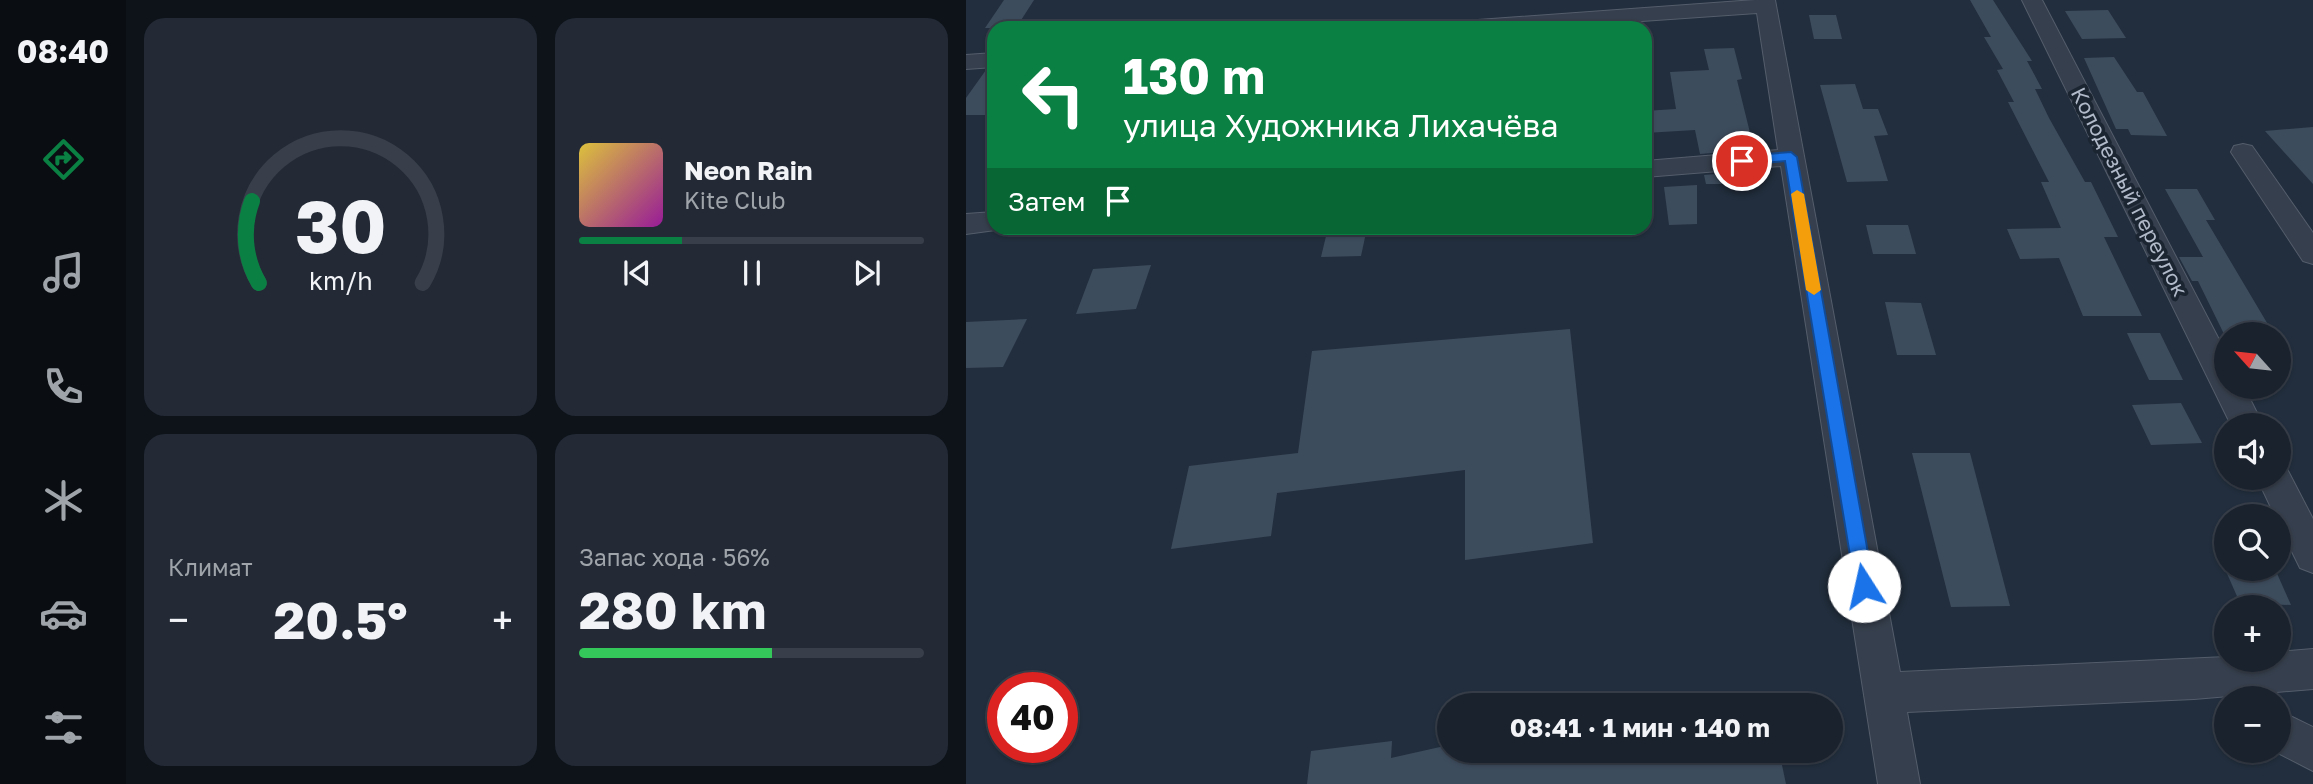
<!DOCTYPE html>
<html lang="ru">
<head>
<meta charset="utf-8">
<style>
  body { margin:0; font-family:"Golos Text",sans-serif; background:#232a36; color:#f1f3f6; height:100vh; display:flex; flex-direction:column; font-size:26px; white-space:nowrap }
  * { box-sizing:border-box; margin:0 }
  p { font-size:23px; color:#9fa4aa }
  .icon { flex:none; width:38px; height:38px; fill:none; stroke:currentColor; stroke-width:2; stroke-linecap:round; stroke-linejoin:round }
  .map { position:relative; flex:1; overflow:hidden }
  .panel { display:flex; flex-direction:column; gap:18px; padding:18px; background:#0e1319; width:840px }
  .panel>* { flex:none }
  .top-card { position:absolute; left:21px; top:21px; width:665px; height:214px; border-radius:21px; box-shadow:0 2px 5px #0004,0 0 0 2px #383f4a; background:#0b8043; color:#fff; overflow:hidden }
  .needle { width:46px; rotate:297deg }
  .buttons { position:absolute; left:1248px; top:322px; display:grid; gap:14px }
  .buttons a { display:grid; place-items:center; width:77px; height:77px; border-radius:50%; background:#1a222e; box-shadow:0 2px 5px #0004,0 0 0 2px #383f4a; font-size:35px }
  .speed { position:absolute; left:21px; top:672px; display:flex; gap:14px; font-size:35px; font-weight:700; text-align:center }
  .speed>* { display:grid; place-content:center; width:91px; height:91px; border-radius:50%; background:#1a222e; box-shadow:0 2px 5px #0004,0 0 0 2px #383f4a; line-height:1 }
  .speed .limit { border:10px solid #d22; background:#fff; color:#111 }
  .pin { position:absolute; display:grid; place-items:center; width:60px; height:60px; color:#fff; margin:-30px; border:4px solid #fff; border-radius:50%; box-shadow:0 2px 7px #0007 }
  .me { position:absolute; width:77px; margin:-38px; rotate:350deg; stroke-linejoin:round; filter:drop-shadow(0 0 5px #0008) }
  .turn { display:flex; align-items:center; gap:24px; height:147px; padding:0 21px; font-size:32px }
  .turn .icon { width:91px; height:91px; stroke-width:2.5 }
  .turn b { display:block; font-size:49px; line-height:60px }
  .then { display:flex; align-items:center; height:66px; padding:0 21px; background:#0003; gap:14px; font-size:26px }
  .big { font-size:52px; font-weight:700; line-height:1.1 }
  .panel .tile { flex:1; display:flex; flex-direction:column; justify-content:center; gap:10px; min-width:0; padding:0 24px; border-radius:21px; background:#232a36 }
  .panel .dial { align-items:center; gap:0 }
  .dial svg { height:182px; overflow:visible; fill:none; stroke:#383f4a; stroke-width:7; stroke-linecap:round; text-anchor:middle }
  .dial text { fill:#f1f3f6; stroke:none }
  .song { display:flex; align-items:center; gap:21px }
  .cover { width:84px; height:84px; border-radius:10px; background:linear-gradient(135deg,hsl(50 70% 55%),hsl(300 70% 35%)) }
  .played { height:7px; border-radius:4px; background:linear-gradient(90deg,#0b8043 30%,#383f4a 30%) }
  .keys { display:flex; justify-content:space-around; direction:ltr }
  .heat { display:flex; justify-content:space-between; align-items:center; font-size:38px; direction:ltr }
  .charge { height:10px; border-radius:5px; background:linear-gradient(90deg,#34c759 56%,#383f4a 0) }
  .panel .tiles { flex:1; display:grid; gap:18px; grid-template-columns:repeat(2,1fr) }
  .trip { position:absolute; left:471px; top:693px; width:406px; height:70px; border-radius:35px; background:#1a222e; box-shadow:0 2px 5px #0004,0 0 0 2px #383f4a; font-weight:700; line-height:70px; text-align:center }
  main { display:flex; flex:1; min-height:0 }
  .tab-bar { display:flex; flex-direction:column; width:126px; justify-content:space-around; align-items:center; background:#0a0e12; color:#9fa4aa }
  .tab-bar .icon { width:49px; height:49px }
  .tab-bar .on { color:#0b8043 }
  .tab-bar b { font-size:32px; color:#f1f3f6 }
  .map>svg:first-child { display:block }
</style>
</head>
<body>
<main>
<nav class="tab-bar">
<b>08:40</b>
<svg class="icon on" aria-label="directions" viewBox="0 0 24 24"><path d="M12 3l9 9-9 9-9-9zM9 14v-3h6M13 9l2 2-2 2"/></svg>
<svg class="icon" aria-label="music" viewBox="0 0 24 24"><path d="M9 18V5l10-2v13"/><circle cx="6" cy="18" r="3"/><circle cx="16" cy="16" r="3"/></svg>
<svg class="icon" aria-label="phone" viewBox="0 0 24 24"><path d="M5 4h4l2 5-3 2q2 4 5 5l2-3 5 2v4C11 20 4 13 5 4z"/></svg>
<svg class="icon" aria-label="climate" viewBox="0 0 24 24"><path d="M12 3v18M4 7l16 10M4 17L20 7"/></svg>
<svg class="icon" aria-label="car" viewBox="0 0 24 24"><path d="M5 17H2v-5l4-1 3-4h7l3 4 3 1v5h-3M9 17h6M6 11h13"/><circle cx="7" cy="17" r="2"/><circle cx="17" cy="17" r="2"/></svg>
<svg class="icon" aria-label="filters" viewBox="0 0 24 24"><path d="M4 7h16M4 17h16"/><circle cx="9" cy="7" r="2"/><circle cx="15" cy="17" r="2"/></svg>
</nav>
<section class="panel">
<div class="tiles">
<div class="tile dial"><svg viewBox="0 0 100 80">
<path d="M14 69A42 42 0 1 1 86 69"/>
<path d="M14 69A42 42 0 0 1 11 33" stroke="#0b8043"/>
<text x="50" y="56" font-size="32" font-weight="700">30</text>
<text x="50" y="72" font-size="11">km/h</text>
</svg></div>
<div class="tile">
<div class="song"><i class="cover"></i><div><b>Neon Rain</b><p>Kite Club</p></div></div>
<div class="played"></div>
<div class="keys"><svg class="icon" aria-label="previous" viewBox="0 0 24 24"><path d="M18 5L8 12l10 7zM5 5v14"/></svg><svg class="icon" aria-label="pause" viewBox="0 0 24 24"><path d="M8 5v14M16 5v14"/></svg><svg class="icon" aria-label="next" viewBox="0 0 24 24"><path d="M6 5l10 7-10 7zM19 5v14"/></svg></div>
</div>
<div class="tile"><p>Климат</p>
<div class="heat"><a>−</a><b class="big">20.5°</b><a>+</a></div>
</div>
<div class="tile"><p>Запас хода · 56%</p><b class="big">280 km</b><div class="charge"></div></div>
</div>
</section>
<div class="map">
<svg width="1347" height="784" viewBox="0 0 1347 784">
  <rect width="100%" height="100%" fill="#222e3d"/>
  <!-- building -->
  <g fill="#3d4c5d">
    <polygon points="38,0 68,0 50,28 19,28"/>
    <polygon points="1004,0 1027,0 1066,61 1061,61 1076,89 1069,89 1083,118 1119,182 1125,182 1152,237 1138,237 1176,316 1117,316 1093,258 1054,259 1041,229 1095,228 1075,182 1083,182 1042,102 1048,102 1031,70 1037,69 1018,37 1025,37"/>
    <polygon points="1142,10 1160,38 1116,39 1099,11"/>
    <polygon points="843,15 870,15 876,39 848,39"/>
    <polygon points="768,48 776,79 771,80 787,145 768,146 769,151 734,154 729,130 679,133 679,111 710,109 704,72 743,70 738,49"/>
    <polygon points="1148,57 1171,92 1177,92 1201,136 1165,135 1162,129 1150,129 1118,58"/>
    <polygon points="20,70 28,70 28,115 0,115 0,98"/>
    <polygon points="889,84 897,109 912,109 922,135 908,136 922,181 881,182 854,85"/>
    <polygon points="1347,127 1347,184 1299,131"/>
    <polygon points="774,172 776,184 740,184 738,175"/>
    <polygon points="731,185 731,224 703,225 698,187"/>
    <polygon points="1199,189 1231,189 1249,220 1240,220 1307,333 1258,334 1232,281 1226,281 1213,257 1237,257"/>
    <polygon points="900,225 942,225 950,254 907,254"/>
    <polygon points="362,228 401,228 395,256 355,257"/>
    <polygon points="185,265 170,309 110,314 127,269"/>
    <polygon points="919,302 955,303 970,355 931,355"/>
    <polygon points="61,319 37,367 0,368 0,322"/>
    <polygon points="604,329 627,543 499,560 499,470 311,493 305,536 205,549 223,466 332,453 346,351"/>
    <polygon points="1161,333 1194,333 1217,380 1183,380"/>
    <polygon points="1215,403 1236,443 1185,445 1166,405"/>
    <polygon points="946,453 1004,453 1044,606 985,607"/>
    <polygon points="1259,569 1309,569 1325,605 1274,603"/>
    <polygon points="426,741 425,758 483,745 483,751 503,751 504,758 517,755 518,765 616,751 624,751 625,759 696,751 813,751 820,784 341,784 345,751"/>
  </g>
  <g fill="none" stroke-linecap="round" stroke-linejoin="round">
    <defs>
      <g id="minor">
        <polygon points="789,0 809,0 934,672 1260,657 1260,660 1312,660 1312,652 1347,649 1347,689 1228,699 941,712 954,784 912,784 815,166 679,177 679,161 812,150 791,13 575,28 473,28 484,22"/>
        <polygon points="1056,0 1076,0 1260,353 1260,387 1278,387 1297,425 1265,425"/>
        <polygon points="28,53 28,67 0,69 0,55"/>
        <polygon points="1277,144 1286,146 1347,233 1347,264 1337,261 1265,152 1268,146"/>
        <polygon points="28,212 28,228 37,229 0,234 0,214"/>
        <polygon points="1312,464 1320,467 1347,519 1347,573 1334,568 1312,523 1312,516 1309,516 1291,478 1312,478"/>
        <polygon points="1312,710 1347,727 1347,771 1308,751 1312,751"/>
      </g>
    </defs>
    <!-- minor casing -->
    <use href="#minor" stroke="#545d6b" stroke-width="2"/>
    <!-- minor -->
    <use href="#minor" fill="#363f4d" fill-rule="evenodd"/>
  </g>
  <!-- route -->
  <polygon fill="#1a73e8" stroke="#114b97" stroke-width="2" points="825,152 831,157 908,586 905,593 898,595 892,593 889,586 819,161 776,165 770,161 776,156"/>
  <!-- slow -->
  <polygon fill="#f59e0b" points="831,190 838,194 855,290 848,295 840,290 825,194"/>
  <g text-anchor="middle" stroke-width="7" stroke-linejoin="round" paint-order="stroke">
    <!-- street labels -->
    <g font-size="21" fill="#b1bac9" stroke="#1b2532">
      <text transform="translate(1163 192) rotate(63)" y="7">Колодезный переулок</text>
    </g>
  </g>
</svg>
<div class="buttons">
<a><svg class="needle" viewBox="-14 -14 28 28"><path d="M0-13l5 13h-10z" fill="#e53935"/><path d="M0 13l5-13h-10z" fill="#9fa4aa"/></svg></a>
<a><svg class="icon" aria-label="sound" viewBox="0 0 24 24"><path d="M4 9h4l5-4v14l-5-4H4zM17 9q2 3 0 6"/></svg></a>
<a><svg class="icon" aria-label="search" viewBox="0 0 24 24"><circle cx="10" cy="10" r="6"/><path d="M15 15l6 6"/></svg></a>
<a>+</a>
<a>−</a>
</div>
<div class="speed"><div class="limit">40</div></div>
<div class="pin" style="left:776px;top:161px;background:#d93025"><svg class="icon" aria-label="arrive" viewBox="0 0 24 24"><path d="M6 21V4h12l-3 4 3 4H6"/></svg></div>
<svg class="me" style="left:898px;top:586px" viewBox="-20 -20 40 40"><circle r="19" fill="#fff"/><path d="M0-13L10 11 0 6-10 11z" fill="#1a73e8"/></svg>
<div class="trip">08:41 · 1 мин · 140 m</div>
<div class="top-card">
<div class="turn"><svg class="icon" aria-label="left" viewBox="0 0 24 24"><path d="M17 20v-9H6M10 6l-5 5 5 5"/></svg><div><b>130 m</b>улица Художника Лихачёва</div></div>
<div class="then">Затем<svg class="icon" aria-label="arrive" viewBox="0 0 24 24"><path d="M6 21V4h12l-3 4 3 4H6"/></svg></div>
</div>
</div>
</main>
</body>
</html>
